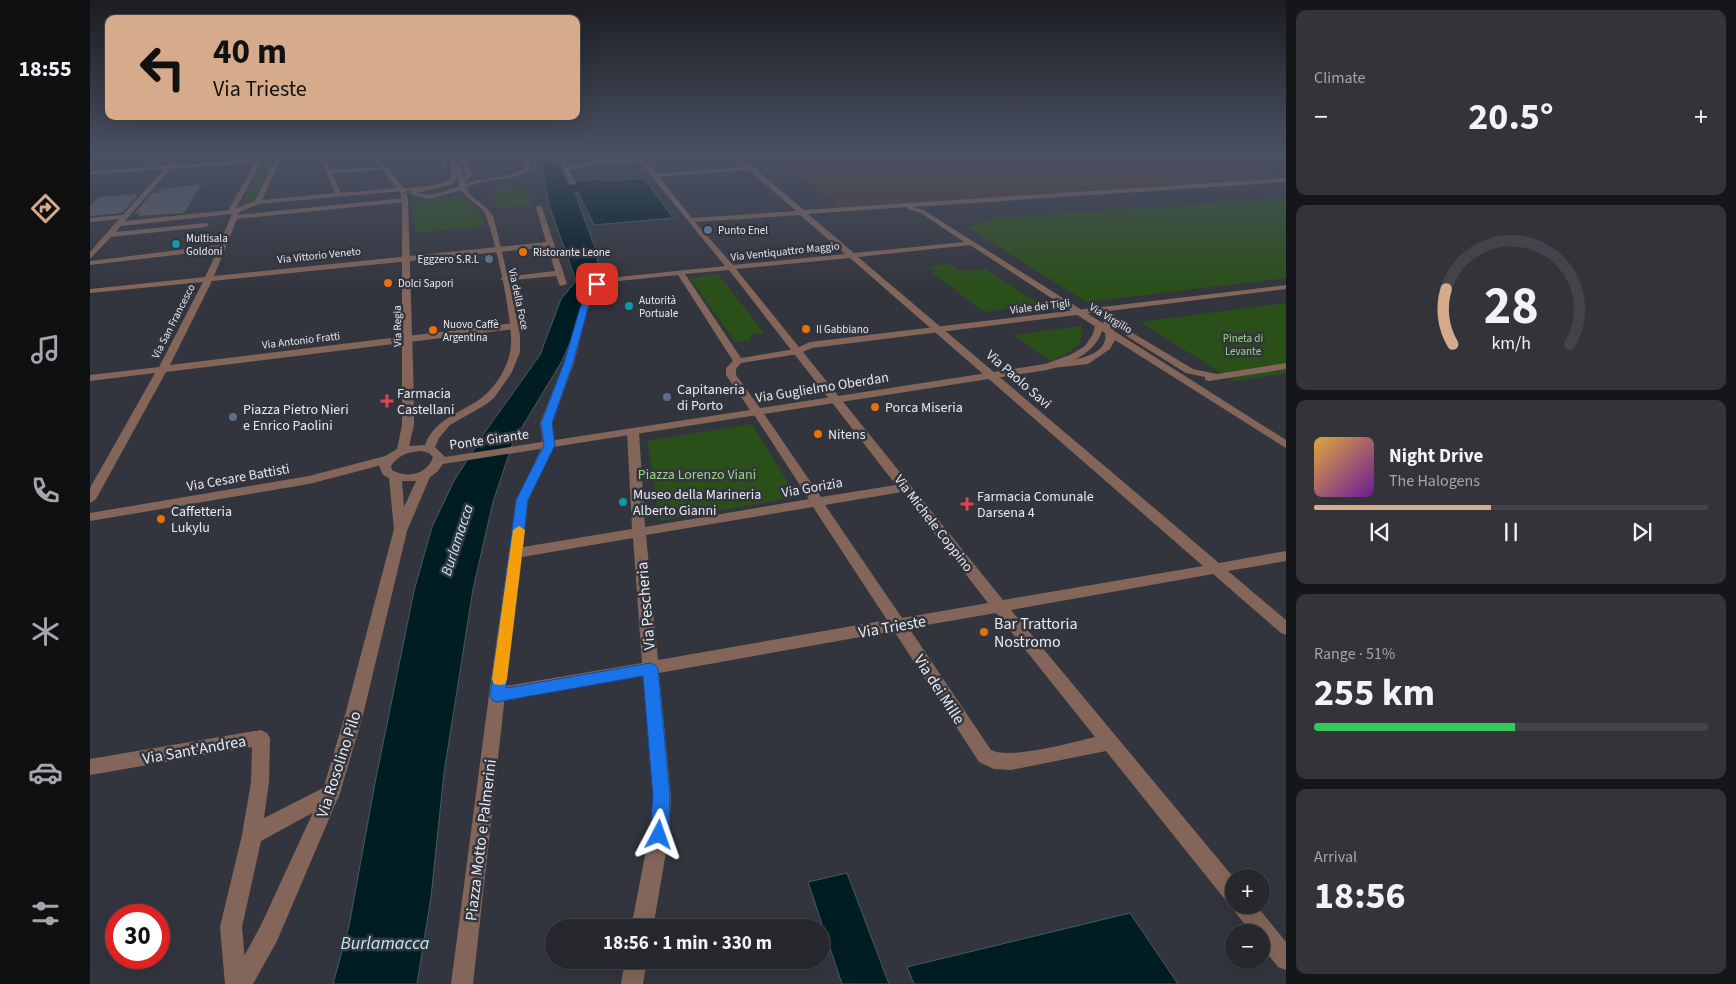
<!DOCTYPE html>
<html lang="en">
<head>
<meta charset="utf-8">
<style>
  body { margin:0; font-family:"Source Sans 3",sans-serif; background:#32343a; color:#f1f3f6; height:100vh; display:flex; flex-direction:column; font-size:19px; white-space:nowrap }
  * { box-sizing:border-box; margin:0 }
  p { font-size:16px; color:#a4a6aa }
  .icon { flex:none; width:28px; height:28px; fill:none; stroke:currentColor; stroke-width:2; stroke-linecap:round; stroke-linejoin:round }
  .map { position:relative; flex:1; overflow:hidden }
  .side { display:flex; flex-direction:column; gap:10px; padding:10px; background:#151619; width:450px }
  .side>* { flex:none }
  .guide { position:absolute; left:15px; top:15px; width:475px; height:105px; border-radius:10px; box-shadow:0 5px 20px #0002,0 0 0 1px #42444a; background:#d6ab8b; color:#111; overflow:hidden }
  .fabs { position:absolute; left:1135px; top:869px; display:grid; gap:10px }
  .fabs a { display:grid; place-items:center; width:45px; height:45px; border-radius:50%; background:#26282e; box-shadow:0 5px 20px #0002,0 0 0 1px #42444a; font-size:25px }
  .speed { position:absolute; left:15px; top:904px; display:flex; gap:10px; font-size:25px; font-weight:700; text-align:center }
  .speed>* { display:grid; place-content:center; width:65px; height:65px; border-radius:50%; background:#26282e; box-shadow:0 5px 20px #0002,0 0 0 1px #42444a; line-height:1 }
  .speed .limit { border:8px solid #d22; background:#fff; color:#111 }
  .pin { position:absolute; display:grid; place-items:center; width:42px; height:42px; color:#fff; margin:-21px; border-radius:10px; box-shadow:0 2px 8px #0006 }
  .me { position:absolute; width:55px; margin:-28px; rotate:4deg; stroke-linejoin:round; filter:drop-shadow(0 0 4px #0008) }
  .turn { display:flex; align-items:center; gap:18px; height:105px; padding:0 25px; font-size:22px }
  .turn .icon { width:65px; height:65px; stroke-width:2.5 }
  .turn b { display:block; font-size:35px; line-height:42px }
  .big { font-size:38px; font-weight:700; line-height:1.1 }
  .side .widget { flex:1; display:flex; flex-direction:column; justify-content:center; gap:8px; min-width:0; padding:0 18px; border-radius:10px; background:#32343a }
  .side .dial { align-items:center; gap:0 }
  .dial svg { height:130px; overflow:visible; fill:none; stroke:#42444a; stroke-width:7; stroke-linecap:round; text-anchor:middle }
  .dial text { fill:#f1f3f6; stroke:none }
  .song { display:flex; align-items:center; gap:15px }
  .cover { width:60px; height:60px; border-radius:8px; background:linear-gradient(135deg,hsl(40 70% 55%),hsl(280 70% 35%)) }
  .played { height:5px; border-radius:2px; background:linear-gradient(90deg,#d6ab8b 45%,#42444a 45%) }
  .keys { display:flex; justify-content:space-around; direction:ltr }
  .heat { display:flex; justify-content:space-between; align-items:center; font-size:28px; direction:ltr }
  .charge { height:8px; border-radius:4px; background:linear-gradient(90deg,#34c759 51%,#42444a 0) }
  .trip { position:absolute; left:455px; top:919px; width:285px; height:50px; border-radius:25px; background:#26282e; box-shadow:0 5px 20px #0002,0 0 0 1px #42444a; font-weight:700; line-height:50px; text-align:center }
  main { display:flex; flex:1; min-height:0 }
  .menu { display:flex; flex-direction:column; width:90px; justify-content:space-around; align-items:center; background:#0f1012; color:#a4a6aa }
  .menu .icon { width:35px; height:35px }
  .menu .current { color:#d6ab8b }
  .menu b { font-size:22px; color:#f1f3f6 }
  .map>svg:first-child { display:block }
</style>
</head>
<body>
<main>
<nav class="menu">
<b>18:55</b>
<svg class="icon current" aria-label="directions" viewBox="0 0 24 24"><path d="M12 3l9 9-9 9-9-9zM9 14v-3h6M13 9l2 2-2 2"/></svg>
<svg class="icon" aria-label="music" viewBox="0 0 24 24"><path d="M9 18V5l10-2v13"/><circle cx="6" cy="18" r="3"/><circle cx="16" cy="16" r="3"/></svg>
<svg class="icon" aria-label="phone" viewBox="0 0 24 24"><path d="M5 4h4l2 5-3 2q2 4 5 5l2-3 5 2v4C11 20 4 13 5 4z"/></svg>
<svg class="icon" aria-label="climate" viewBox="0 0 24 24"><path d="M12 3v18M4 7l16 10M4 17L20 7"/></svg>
<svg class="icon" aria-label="car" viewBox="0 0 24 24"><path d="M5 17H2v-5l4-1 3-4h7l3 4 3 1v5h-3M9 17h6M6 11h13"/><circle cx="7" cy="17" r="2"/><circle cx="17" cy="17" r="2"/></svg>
<svg class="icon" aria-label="filters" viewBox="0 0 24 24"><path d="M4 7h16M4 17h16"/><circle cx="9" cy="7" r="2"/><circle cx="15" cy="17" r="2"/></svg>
</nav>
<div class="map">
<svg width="1196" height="984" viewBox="0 0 1196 984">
  <rect width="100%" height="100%" fill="#33353e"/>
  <!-- industrial -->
  <polygon fill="#4b3831" points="680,153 1126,153 1196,178 751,208"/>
  <!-- green -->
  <g fill="#2a4f19">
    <polygon points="182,162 164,201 153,202 173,163"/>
    <polygon points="436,188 442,206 407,208 402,191"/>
    <polygon points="370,196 391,213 394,226 325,233 322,202"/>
    <polygon points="1196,198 1196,278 996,302 879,228 903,218"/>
    <polygon points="860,264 869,271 896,269 949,304 894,312 841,272 846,271 839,266"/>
    <polygon points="628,274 674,333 659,335 662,340 645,342 600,278"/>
    <polygon points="1196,303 1196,373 1144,381 1050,322"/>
    <path d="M991 326C995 348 978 353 960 361L924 335Z"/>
    <polygon points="662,424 707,497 570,521 557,441"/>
  </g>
  <!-- water -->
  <g fill="#001d24" stroke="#465a61">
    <polygon points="449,153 463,153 479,184 486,184 485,181 512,179 514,181 554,178 583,218 504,225 488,192 485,193 507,253 509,274 493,301 483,336 472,361 423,442 403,502 383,589 354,773 341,897 327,984 243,984 259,926 285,783 324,591 342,527 364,481 395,432 450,355 471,299 486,281 459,205"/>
    <polygon points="757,873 799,984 752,984 718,882"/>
    <polygon points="1040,913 1088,984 824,984 817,967"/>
  </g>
  <!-- building -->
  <g fill="#5d5e69">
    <polygon points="112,184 94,213 48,216 51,213 44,214 62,193 67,193 70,189"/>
    <polygon points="49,194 32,213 0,216 0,206 9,197"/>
  </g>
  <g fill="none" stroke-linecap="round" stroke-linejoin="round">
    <!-- pedestrian -->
    <polygon fill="#836659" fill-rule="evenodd" points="407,688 413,690 415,695 383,984 361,984 399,695 401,690"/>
    <!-- minor -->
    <g fill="#836659" fill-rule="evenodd">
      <path d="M88 153H94L83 165 167 159 171 153H176L173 159 186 158 190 153 193 155 192 157 258 153 231 158 190 161 172 200 245 193 233 164H237L240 170 290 167 279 153H284L315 189 312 191 169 204 149 212 148 215 315 198 318 200 315 202 147 219 124 276 456 242 446 207 449 205 452 207 477 284 470 286 466 276 414 281 410 279 414 277 465 271 458 247 122 281 80 365 425 323 430 326 425 329 76 372 6 499 0 503V488L65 373 0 381V375L69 367 113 282 0 293V289L115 277 128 250 0 265V261L129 245 142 214 31 226 26 232 116 223 119 225 116 227 21 237 0 259V252L29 219 0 222V218L33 215 74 169 0 175V171L77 166ZM184 161 165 201 146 208 171 162ZM165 163 139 209 140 210 35 221 80 169ZM292 170 307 188 251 193 242 173Z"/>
      <polygon points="345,153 349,153 357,167 353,167"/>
      <polygon points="370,153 374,153 376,158 424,154 427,156 378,161 382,175 373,185 370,183 376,175"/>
      <path d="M465 153H470L478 167 505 160 545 158 539 153C551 152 559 165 566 174L656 167 640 153H646L714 210 1196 178V182L823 207 835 211 1014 324 1012 310 1019 308 1024 331 1196 440V448L1025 340 1020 349 998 364 954 369V365C970 361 1020 360 1015 333L880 245 768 257 1129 563 1196 551V561L1138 571 1196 620V635L1191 633 1123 574 921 610 1144 878V905H1166L1196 942V970L1188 967 1171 946V932H1161L1145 912 1142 904 1137 902 1016 751 921 770 904 769 889 762 804 631 569 673 581 797 579 835 563 928H541L559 835 563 797 553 676 407 702 401 700 399 695 426 501 453 445 450 423 474 363 490 308 504 282 518 278 635 266 549 161 505 164 479 170 486 183 483 185 480 183ZM659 170 706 211 602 218 569 177ZM817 207 818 209 831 213 874 242 764 253 718 214ZM710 215 755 254 643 265 605 222ZM760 258 1113 566 913 600 646 269ZM639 270 806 485 731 497 672 411 668 410 663 413 719 499 555 527 549 432 543 429 537 432 542 529 433 547 438 501 465 445 462 423 484 363 498 308 510 286 519 282 588 275 643 361 648 364 653 361 595 274ZM812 492 898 603 812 618 735 505ZM723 507 797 620 568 660 556 535ZM543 538 552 663 416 686 432 557ZM906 613 1005 737C984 742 919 760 901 750L819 628Z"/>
      <polygon points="1154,153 1169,155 1194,153 1196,156 1169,159"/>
      <polygon points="1041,332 1103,369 1127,374 1196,363 1196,369 1119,381 1115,380 1115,377 1096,373 1038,337 1036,335"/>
      <polygon points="299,455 305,459 303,462 219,484 0,521 0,513 219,476"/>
      <polygon points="171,730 177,733 180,738 179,782 174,818 241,784 248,787 250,793 248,799 171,841 152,927 157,984 135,984 130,927 152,835 161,782 162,747 0,775 0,759"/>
      <polygon points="535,960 557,960 553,984 531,984"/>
    </g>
    <!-- tertiary -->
    <path fill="#836659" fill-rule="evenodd" d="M358 153H362L367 164 374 169 372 171 375 184C393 177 419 179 434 168L432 155 435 153H441L438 156 440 169C428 180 410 178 395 181 388 183 382 185 376 188 383 202 397 203 404 219L423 299 430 336V352L422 372 404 398 395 405 360 425 349 438 345 447 355 457 660 410 636 375V368L645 359 705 349 720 342 1196 285V289L722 348 708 354 651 363 646 369V375L670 408 955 364 980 355 995 346 1003 334 1006 322H1012L1014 324C1009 352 982 363 957 370L353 464 347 472 340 477 317 531 273 715 250 793 187 941 163 984H139L171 925 232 793 255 715 304 529 299 478 293 475 289 466 297 455 307 449 312 425V200L309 189 345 185 359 180C364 171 359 162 358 153ZM367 176 369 186C356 191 341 198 327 193L359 185 364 183ZM322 190 320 194 339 199 371 190C377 200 390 204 395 214 405 235 423 322 421 345 420 363 408 384 395 395 374 413 346 416 335 445L319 446 324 425V399L318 200 316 191ZM331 451 339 453 343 457C338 474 317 479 302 470L301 466C308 455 318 452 331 451ZM312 481H326L314 507Z"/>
  </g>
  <!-- sky -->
  <linearGradient id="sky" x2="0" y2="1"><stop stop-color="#1c1d22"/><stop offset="0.53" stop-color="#4a5163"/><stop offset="1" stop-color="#4a5163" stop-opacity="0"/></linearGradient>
  <rect width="1196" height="290" fill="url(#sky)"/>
  <!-- route -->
  <polygon fill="#1a73e8" stroke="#114b97" points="504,282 510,284 498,308 483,363 462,423 465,445 438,500 416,688 560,663 565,665 568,669 580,797 578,835 575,841 569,844 563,841 560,835 563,797 553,676 407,702 402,700 400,696 426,500 454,445 451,423 474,363 490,308"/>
  <!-- slow -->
  <polygon fill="#f59e0b" points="429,526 435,530 417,679 415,684 410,685 404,684 402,679 423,530"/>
  <!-- markers -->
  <g fill="#5c6f8a" stroke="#33353e" stroke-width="2">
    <circle cx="618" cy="230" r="5"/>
    <circle cx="399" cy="259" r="5"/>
    <circle cx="577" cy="397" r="5"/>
    <circle cx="143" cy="417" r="5"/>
  </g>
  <g fill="#0f9aa8" stroke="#33353e" stroke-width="2">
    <circle cx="86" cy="244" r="5"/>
    <circle cx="539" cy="306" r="5"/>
    <circle cx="533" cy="502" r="5"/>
  </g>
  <g fill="#e8710a" stroke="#33353e" stroke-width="2">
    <circle cx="433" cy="252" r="5"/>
    <circle cx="298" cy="283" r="5"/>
    <circle cx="716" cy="329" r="5"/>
    <circle cx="343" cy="330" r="5"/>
    <circle cx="785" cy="407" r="5"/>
    <circle cx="728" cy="434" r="5"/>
    <circle cx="71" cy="519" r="5"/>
    <circle cx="894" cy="632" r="5"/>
  </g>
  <g fill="#e0444e" stroke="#33353e" stroke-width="2">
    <path d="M294.5 393.5h5v5h5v5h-5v5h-5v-5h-5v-5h5z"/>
    <path d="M874.5 496.5h5v5h5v5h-5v5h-5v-5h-5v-5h5z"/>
  </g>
  <g text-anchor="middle" stroke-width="5" stroke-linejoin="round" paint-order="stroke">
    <!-- far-poi labels -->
    <g font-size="11" fill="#e8e9ef" stroke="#33353e" text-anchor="start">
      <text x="628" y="234">Punto Enel</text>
      <text x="96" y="242">Multisala<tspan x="96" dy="13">Goldoni</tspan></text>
      <text x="443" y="256">Ristorante Leone</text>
      <text x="389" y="263" text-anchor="end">Eggzero S.R.L</text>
      <text x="308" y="287">Dolci Sapori</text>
      <text x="549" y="304">Autorità<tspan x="549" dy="13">Portuale</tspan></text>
      <text x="353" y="328">Nuovo Caffè<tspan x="353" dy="13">Argentina</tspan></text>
      <text x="726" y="333">Il Gabbiano</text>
    </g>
    <!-- far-street labels -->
    <g font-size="11" fill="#e8e9ef" stroke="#33353e">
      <text transform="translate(695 251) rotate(-6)" y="4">Via Ventiquattro Maggio</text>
      <text transform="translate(229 255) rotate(-6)" y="4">Via Vittorio Veneto</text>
      <text transform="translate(429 299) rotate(78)" y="4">Via della Foce</text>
      <text transform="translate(950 306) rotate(-7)" y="4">Viale dei Tigli</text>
      <text transform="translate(1021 318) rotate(31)" y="4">Via Virgilio</text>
      <text transform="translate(83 321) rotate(-63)" y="4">Via San Francesco</text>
      <text transform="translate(307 326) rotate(-91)" y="4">Via Regia</text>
      <text transform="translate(211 340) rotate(-7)" y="4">Via Antonio Fratti</text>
    </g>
    <!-- far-park labels -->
    <g font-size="11" fill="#9bd484" stroke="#33353e">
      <text x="1153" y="342">Pineta di<tspan x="1153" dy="13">Levante</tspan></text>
    </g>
    <!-- street labels -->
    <g font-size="14" fill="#e8e9ef" stroke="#33353e">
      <text transform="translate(929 379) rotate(41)" y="5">Via Paolo Savi</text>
      <text transform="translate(732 387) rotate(-9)" y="5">Via Guglielmo Oberdan</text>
      <text transform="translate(399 439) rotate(-8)" y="5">Ponte Girante</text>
      <text transform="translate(148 477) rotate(-10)" y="5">Via Cesare Battisti</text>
      <text transform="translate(722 487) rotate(-10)" y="5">Via Gorizia</text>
      <text transform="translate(844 523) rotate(52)" y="5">Via Michele Coppino</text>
    </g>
    <!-- poi labels -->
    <g font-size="14" fill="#e8e9ef" stroke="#33353e" text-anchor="start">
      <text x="587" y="394">Capitaneria<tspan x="587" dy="16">di Porto</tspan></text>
      <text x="307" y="398">Farmacia<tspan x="307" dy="16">Castellani</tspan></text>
      <text x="795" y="412">Porca Miseria</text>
      <text x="153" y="414">Piazza Pietro Nieri<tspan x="153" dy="16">e Enrico Paolini</tspan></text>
      <text x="738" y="439">Nitens</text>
      <text x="543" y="499">Museo della Marineria<tspan x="543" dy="16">Alberto Gianni</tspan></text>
      <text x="887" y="501">Farmacia Comunale<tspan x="887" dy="16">Darsena 4</tspan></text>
      <text x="81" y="516">Caffetteria<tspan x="81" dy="16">Lukylu</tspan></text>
    </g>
    <!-- park labels -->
    <g font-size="14" fill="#9bd484" stroke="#33353e">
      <text x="607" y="479">Piazza Lorenzo Viani</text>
    </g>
    <!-- water labels -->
    <g font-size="15" font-style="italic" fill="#beebf7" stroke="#33353e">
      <text transform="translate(367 540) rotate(-72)" y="5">Burlamacca</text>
    </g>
    <!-- near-street labels -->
    <g font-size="16" fill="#e8e9ef" stroke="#33353e">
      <text transform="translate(555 606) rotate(-95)" y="6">Via Pescheria</text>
      <text transform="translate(802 626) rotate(-10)" y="6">Via Trieste</text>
      <text transform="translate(850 689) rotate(57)" y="6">Via dei Mille</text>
      <text transform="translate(104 749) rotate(-10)" y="6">Via Sant'Andrea</text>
      <text transform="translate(248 764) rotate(-72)" y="6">Via Rosolino Pilo</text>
      <text transform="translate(390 840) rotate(-83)" y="6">Piazza Motto e Palmerini</text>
    </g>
    <!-- near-poi labels -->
    <g font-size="16" fill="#e8e9ef" stroke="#33353e" text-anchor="start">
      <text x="904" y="629">Bar Trattoria<tspan x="904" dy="18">Nostromo</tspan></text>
    </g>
    <!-- near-water labels -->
    <g font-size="18" font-style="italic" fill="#beebf7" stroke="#33353e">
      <text x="295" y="949">Burlamacca</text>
    </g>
  </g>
</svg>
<div class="fabs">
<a>+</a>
<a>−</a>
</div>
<div class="speed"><div class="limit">30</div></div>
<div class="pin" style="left:507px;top:284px;background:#d93025"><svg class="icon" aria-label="arrive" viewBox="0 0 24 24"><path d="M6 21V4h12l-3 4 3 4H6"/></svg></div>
<svg class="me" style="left:569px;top:835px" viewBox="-20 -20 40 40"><path d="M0-17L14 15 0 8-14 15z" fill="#1a73e8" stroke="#fff" stroke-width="4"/></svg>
<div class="trip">18:56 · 1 min · 330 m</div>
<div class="guide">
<div class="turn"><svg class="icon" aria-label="left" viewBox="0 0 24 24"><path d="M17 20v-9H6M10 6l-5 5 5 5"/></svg><div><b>40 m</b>Via Trieste</div></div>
</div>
</div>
<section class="side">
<div class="widget"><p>Climate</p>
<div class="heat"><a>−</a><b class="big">20.5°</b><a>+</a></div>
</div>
<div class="widget dial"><svg viewBox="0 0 100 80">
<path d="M14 69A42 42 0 1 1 86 69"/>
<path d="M14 69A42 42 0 0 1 10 35" stroke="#d6ab8b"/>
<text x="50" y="56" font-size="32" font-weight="700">28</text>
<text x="50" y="72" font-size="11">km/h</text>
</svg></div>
<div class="widget">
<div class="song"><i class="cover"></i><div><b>Night Drive</b><p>The Halogens</p></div></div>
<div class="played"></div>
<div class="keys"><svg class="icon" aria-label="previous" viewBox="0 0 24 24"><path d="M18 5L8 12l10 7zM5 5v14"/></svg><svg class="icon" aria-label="pause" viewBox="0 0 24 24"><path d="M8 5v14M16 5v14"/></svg><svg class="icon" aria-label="next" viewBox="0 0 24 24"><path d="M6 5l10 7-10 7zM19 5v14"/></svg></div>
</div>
<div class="widget"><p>Range · 51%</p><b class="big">255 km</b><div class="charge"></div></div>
<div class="widget"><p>Arrival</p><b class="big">18:56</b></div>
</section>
</main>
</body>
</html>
